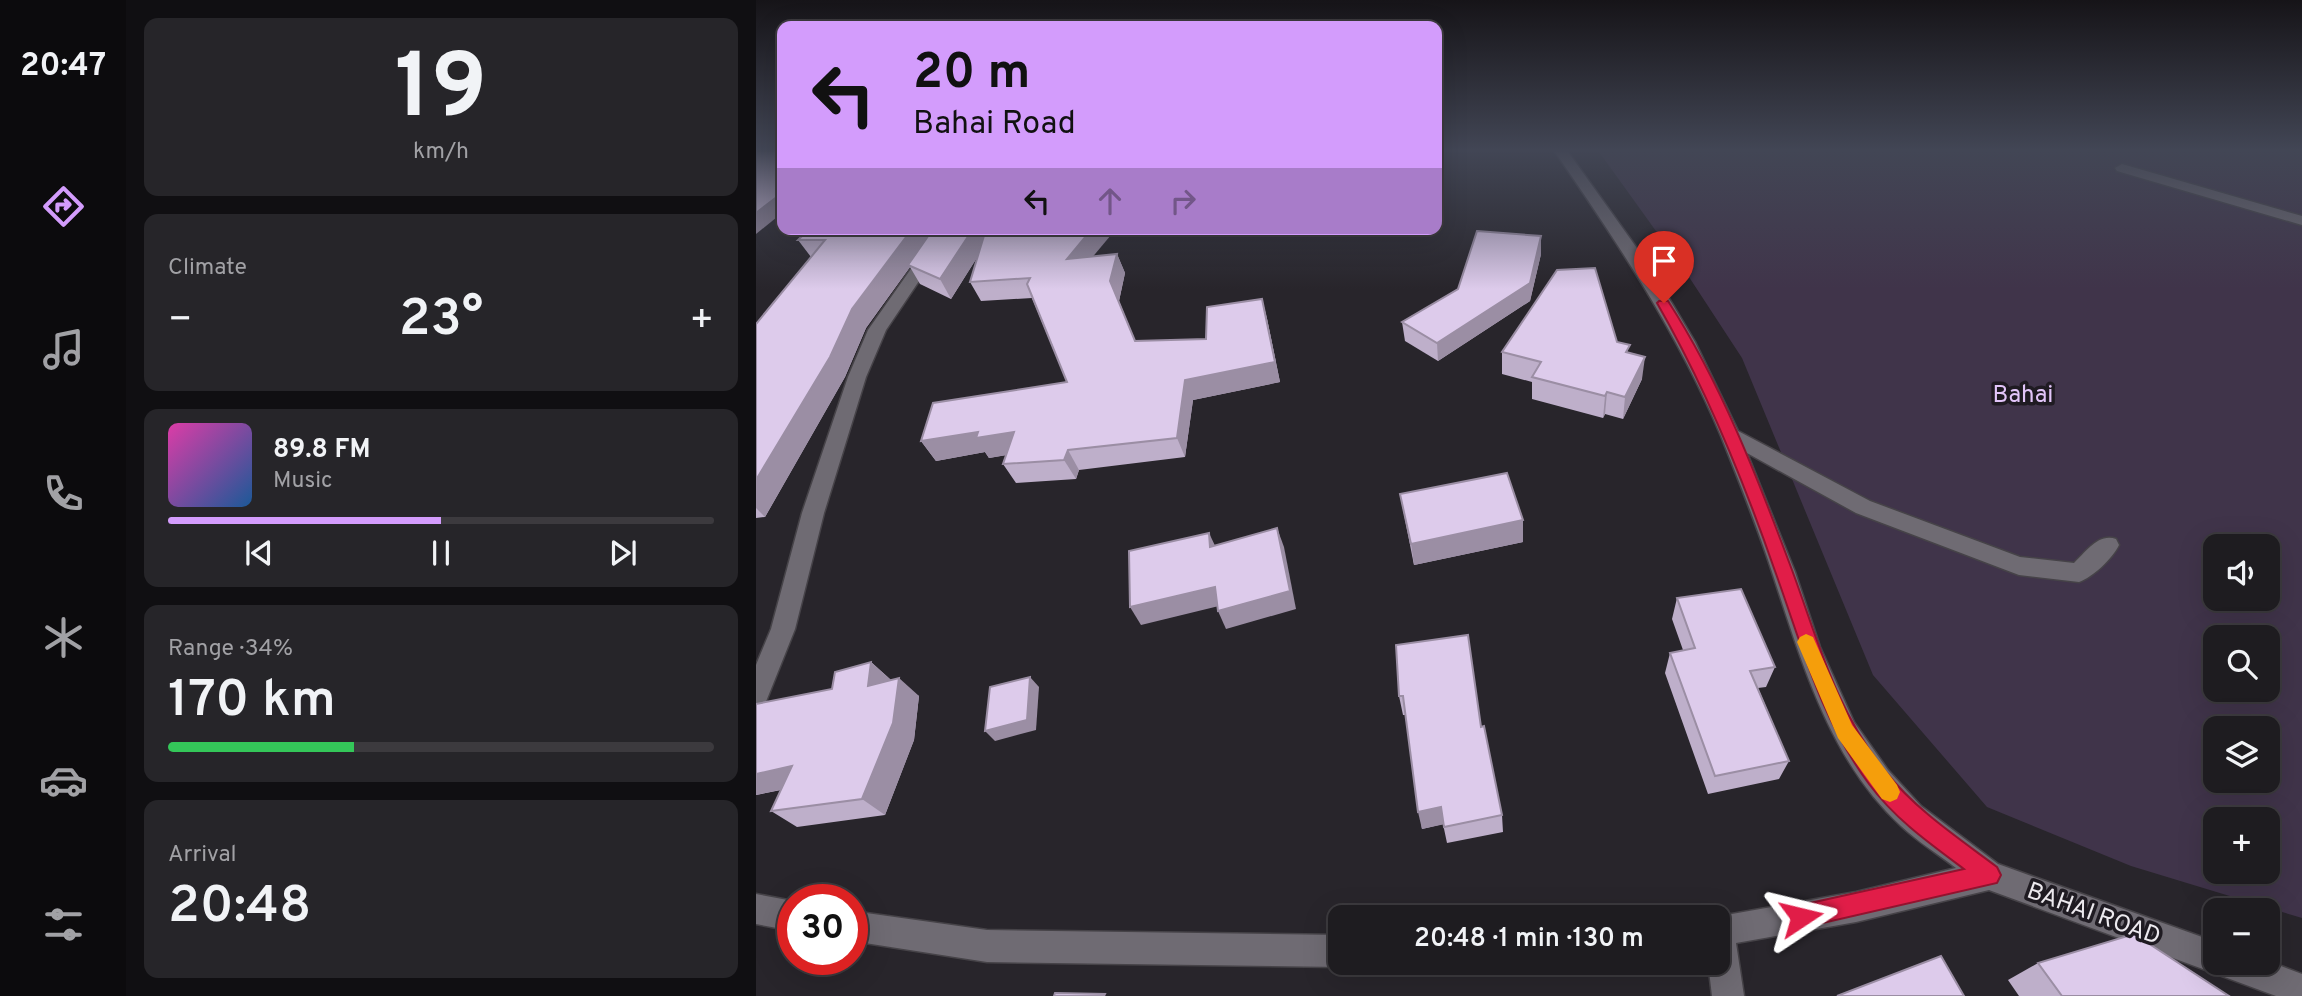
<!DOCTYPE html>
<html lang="en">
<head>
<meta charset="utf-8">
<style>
  body { margin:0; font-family:Overpass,sans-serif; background:#262529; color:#f1f3f6; height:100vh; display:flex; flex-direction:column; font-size:26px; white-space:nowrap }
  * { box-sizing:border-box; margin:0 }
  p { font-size:23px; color:#a1a1a5 }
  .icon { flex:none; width:38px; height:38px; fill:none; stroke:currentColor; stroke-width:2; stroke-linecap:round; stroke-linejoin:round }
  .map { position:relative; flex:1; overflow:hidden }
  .details { display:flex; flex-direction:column; gap:18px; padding:18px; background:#100f12; width:630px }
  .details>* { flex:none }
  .hud { position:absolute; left:21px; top:21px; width:665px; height:214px; border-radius:14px; box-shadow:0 7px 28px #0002,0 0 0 2px #3c3a3e; background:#d39cfc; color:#111; overflow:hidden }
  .fabs { position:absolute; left:1447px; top:534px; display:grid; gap:14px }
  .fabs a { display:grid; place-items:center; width:77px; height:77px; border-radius:14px; background:#1e1c20; box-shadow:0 7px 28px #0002,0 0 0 2px #3c3a3e; font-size:35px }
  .speed { position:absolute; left:21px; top:884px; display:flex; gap:14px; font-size:35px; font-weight:700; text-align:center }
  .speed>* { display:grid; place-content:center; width:91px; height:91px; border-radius:50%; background:#1e1c20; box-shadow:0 7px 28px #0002,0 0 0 2px #3c3a3e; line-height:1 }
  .speed .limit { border:10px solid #d22; background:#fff; color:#111 }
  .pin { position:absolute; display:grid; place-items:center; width:60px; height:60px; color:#fff; margin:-72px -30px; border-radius:50% 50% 50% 0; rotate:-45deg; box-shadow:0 0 7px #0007 }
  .pin .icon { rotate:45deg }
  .me { position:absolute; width:77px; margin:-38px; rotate:80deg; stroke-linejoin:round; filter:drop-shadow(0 0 5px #0008) }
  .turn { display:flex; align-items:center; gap:24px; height:147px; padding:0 21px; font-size:32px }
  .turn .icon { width:91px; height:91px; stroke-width:2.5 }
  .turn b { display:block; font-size:49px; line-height:60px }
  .lanes { display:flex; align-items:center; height:66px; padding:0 21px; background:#0003; justify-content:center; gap:35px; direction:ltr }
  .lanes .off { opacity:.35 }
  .big { font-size:52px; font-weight:600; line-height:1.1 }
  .details .card { flex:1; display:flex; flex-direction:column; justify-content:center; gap:10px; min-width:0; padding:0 24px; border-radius:14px; background:#262529 }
  .details .dial { align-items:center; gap:0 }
  .dial b { font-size:91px; line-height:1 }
  .song { display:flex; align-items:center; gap:21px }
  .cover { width:84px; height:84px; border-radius:10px; background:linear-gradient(135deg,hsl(320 70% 55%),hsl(210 70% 35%)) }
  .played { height:7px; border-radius:4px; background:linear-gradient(90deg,#d39cfc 50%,#3c3a3e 50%) }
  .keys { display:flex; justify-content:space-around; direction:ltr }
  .heat { display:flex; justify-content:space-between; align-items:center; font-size:38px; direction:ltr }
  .charge { height:10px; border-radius:5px; background:linear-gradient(90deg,#34c759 34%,#3c3a3e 0) }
  .trip { position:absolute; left:572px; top:905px; width:402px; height:70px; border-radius:14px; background:#1e1c20; box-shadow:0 7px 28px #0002,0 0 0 2px #3c3a3e; font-weight:600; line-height:70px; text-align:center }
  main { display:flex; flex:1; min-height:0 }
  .tabs { display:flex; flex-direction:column; width:126px; justify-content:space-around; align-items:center; background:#0c0b0d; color:#a1a1a5 }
  .tabs .icon { width:49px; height:49px }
  .tabs .selected { color:#d39cfc }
  .tabs b { font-size:32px; color:#f1f3f6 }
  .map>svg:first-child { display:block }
</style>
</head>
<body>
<main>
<nav class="tabs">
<b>20:47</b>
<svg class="icon selected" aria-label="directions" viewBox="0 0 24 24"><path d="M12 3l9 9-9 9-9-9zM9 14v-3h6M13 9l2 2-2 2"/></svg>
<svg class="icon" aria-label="music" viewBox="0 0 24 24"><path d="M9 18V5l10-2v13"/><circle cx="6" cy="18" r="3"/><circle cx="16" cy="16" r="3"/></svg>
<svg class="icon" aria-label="phone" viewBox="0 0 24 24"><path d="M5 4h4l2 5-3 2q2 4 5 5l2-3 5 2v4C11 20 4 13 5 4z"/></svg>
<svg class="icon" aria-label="climate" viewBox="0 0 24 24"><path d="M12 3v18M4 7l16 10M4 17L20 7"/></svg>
<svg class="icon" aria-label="car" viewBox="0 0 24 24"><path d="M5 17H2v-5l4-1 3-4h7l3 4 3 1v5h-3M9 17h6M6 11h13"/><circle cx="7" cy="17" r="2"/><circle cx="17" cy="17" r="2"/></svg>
<svg class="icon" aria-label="filters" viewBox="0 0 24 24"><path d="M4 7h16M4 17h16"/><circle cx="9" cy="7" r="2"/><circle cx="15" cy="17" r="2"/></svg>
</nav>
<section class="details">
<div class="card dial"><b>19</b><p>km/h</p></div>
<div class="card"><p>Climate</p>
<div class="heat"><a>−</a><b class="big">23°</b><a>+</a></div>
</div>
<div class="card">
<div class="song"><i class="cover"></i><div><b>89.8 FM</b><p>Music</p></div></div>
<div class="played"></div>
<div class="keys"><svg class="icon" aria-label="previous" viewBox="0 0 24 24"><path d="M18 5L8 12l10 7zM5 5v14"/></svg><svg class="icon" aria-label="pause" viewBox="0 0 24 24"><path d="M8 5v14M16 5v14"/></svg><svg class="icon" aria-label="next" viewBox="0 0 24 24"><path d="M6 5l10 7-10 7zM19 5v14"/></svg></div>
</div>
<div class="card"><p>Range · 34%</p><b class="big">170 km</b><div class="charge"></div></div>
<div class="card"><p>Arrival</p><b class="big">20:48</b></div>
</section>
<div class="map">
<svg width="1546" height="996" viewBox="0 0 1546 996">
  <rect width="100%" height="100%" fill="#28252b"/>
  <!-- green -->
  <path fill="#40344a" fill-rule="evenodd" d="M841 149H1546V918L1375 866 1231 807 1117 675 986 358 933 277ZM1460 546H1512V598H1460ZM1460 637H1512V690H1460ZM1460 728H1512V780H1460ZM1460 819H1512V872H1460Z"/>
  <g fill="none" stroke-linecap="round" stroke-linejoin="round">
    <defs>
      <g id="minor">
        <path d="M797 149H810L893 265 939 342 982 431 1114 501 1264 557 1318 563C1330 552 1342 533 1360 539L1363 545C1356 559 1337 577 1323 582L1263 575 1100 513 991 453 1039 572 1064 647 1098 722 1132 770 1165 806 1242 864 1460 942V962L1512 961 1546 974V996H1520L1233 890 1100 922 980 943 988 996H956L952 962H962V917H959L1100 892 1200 868C1182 854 1162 842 1145 826 1074 761 1046 663 1017 575 1002 528 983 481 965 436 921 331 861 242 797 149Z"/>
        <polygon points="1366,164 1546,216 1546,225 1361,171 1359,168"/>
        <polygon points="183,229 198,229 130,330 110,377 68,513 39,629 9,704 0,707 0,665 15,629 46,513 92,377 112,330"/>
        <polygon points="0,894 37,901 37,931 0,924"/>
        <polygon points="96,911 231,930 584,935 584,962 594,962 584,967 231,962 96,941"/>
      </g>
    </defs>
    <!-- minor casing -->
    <use href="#minor" stroke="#464348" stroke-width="3"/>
    <!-- minor -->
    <use href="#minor" fill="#6f6b73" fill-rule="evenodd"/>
  </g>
  <!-- wall -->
  <g fill="#beafca">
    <polygon points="53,229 338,256 361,254 369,273 363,301 379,341 450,339 506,299 511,319 524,382 437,400 429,457 323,470 320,479 260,483 247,464 250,455 233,458 229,452 180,461 165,441 311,382 276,298 225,301 214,282 222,256 195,299 164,284 154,267 110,328 89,377 9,517 0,518 0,324 55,257 42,240"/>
    <polygon points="785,254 774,301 682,361 649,341 646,322"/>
    <polygon points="861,342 873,353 886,379 867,419 849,414 847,418 776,399 776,382 746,374 746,352"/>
    <polygon points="644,494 767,520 767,542 658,565"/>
    <polygon points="921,598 1019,667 1010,687 1002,688 1033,761 1023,779 952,794 909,673 914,653 927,650 916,619"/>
    <polygon points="640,645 725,727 746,815 747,832 691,843 687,824 666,829 649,715 647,715 643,696"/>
    <polygon points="115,662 135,680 163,696 158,740 129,815 41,827 15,811 25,790 0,795 0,704 76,689"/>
    <polygon points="1282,963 1473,996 1263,996 1252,980"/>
  </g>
  <!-- shaded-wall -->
  <g fill="#9b8ea4">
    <polygon points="26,193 26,213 0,234 0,213"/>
    <polygon points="156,229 181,229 152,265 154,267 110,328 89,377 9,517 0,508 0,480 96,309"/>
    <polygon points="217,229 239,229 195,299 184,279"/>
    <polygon points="336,229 360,229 319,278 311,259"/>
    <polygon points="785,236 785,254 774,301 682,361 681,343"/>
    <polygon points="361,254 369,273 363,301 354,281"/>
    <polygon points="506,299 511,319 524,382 437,400 429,457 421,438 429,380"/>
    <polygon points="889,357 886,379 867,419 869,397"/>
    <polygon points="851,392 849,414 847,418 849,396"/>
    <polygon points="222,432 258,432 270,452 233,458 229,452 180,461 165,441"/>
    <polygon points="312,450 323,470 320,479 308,460"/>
    <polygon points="767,520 767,542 658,565 655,544"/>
    <polygon points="521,528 528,547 540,609 470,629 462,611"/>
    <polygon points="453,533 462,552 454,547"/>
    <polygon points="459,587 467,605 385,625 374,607"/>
    <polygon points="115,662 135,680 112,686"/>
    <polygon points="274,677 283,687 280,730 239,741 229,731"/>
    <polygon points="143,678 163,696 158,740 129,815 106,799"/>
    <polygon points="36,766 61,782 0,795 0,774"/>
    <polygon points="685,807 689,824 666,829 662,812"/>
  </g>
  <!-- building -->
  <g fill="#ddcbeb" stroke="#9b8ea4" stroke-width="2">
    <polygon points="0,149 26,149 26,193 0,213"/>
    <polygon points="53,229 156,229 96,309 74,357 0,480 0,324 69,240 42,240"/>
    <polygon points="177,229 217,229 184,279 152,265"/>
    <polygon points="230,229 336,229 311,259 361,254 354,281 379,341 450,339 451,307 506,299 519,362 429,380 421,438 312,450 308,460 247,464 258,432 220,438 222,432 165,441 177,403 311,382 271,284 274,278 214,282"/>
    <polygon points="721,231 785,236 774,283 681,343 646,322 702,289"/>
    <polygon points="839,268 861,342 874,345 870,352 889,357 869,397 851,392 849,396 776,377 785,362 746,352 801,270"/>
    <polygon points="751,473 767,520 655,544 644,494"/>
    <polygon points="521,528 534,591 462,611 459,587 374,607 373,551 453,533 454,547"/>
    <polygon points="985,589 1019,667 994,671 1033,761 959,776 914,653 939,648 921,598"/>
    <polygon points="712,635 725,727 728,726 746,815 688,827 685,807 662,812 647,696 643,696 640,645"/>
    <polygon points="115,662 112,686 143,678 137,723 106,799 15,811 36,766 0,774 0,704 76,689 79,672"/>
    <polygon points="274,677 271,720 229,731 234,687"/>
    <polygon points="1378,934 1473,996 1306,996 1282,963"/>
    <polygon points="1185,956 1208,996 1081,996"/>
    <polygon points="299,993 349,994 348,996 298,996"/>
  </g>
  <!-- sky -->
  <linearGradient id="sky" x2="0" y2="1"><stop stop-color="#161418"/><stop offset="0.52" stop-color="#424655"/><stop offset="1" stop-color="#424655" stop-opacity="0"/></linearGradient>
  <rect width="1546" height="289" fill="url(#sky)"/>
  <!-- route -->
  <path fill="#e11d48" stroke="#92132f" stroke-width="2" d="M903 301H912C965 383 1002 479 1036 570 1063 643 1079 709 1129 771 1160 810 1201 837 1241 867L1245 875 1241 883 1045 928 1037 925 1034 917 1037 908 1045 905 1208 869C1173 843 1139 819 1113 784 1063 716 1047 648 1019 571 987 479 950 388 901 303Z"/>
  <!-- slow -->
  <polygon fill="#f59e0b" points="1050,634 1057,637 1096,725 1141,785 1144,792 1141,799 1134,802 1126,799 1082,738 1041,642 1044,637"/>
  <g text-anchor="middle" stroke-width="7" stroke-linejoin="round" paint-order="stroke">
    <!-- park labels -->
    <g font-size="24" fill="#e2c5f9" stroke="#1f1b22">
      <text x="1267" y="402">Bahai</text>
    </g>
    <!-- street labels -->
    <g font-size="24" fill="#ece9ee" stroke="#1f1b22">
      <text transform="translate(1338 913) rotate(20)" y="8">BAHAI ROAD</text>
    </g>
  </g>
</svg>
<div class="fabs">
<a><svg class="icon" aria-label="sound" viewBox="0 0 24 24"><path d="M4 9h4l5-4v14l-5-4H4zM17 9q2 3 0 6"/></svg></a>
<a><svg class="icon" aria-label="search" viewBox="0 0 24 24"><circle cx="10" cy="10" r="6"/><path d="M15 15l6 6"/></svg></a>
<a><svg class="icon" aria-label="layers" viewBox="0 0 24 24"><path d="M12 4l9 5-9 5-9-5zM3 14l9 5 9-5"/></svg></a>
<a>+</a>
<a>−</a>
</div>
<div class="speed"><div class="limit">30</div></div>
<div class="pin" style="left:908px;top:303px;background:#d93025"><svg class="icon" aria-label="arrive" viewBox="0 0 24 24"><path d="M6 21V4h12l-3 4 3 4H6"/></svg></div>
<svg class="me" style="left:1045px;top:917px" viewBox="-20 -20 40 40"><path d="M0-17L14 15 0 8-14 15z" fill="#e11d48" stroke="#fff" stroke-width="4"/></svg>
<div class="trip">20:48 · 1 min · 130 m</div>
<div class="hud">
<div class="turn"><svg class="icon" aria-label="left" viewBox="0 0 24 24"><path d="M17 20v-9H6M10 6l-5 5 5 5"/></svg><div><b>20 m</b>Bahai Road</div></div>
<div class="lanes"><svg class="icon" aria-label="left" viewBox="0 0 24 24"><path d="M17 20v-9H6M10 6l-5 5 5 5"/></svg><svg class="icon off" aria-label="ahead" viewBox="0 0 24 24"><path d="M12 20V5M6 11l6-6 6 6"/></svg><svg class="icon off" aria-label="right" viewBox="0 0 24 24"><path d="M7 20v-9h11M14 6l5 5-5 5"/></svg></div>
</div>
</div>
</main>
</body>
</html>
